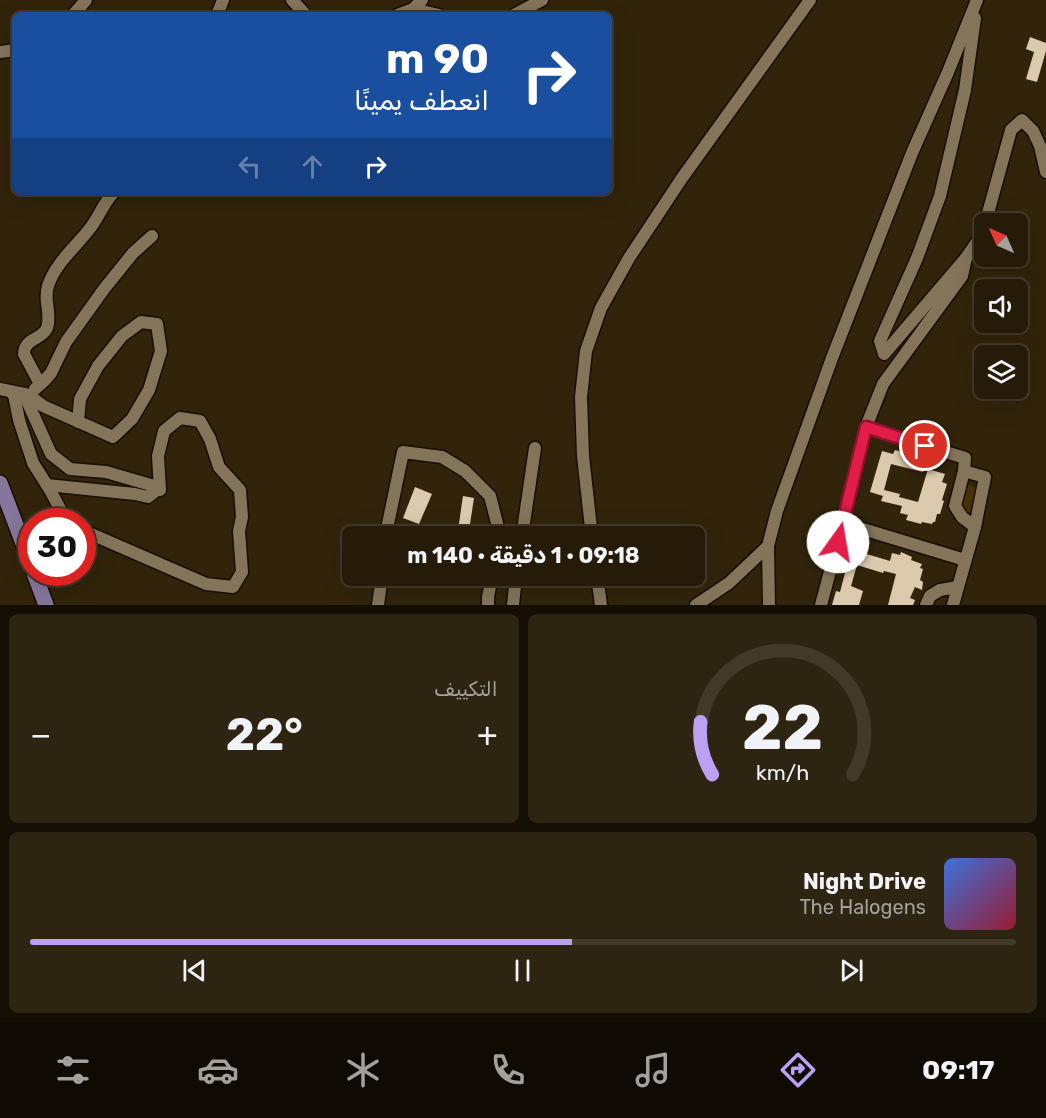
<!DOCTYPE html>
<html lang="ar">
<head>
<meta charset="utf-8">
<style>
  body { margin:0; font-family:Rubik,Vazirmatn,sans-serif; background:#2d2412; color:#f1f3f6; direction:rtl; height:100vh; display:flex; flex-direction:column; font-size:22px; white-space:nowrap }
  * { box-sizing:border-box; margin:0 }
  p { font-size:20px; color:#a3a19c }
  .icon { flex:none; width:33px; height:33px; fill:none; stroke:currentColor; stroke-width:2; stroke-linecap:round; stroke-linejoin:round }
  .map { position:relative; height:605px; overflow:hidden; direction:ltr }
  .details { display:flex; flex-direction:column; gap:9px; padding:9px; background:#140f04; flex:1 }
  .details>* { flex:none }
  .top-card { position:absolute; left:12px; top:12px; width:600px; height:183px; border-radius:9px; box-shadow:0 6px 24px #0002,0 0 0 2px #423929; direction:rtl; background:#1a4fa0; color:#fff; overflow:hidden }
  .needle { width:39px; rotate:315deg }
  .tools { position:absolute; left:974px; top:213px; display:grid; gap:12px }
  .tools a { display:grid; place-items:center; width:54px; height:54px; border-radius:9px; background:#251b08; box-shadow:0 6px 24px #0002,0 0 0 2px #423929; font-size:30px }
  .speed { position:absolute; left:18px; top:508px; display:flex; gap:12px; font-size:30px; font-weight:700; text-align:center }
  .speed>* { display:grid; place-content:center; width:78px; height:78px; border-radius:50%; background:#251b08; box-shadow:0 6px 24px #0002,0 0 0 2px #423929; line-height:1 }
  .speed .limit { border:9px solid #d22; background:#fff; color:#111 }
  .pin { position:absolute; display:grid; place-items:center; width:51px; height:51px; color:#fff; margin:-26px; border:3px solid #fff; border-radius:50%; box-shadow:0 2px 6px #0007 }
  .me { position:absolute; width:66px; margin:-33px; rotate:13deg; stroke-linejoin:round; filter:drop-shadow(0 0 4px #0008) }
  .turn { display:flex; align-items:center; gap:21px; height:126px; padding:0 24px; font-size:27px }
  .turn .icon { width:78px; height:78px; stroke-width:2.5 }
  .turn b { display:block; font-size:42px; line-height:51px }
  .lanes { display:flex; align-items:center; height:57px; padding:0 24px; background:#0003; justify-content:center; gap:30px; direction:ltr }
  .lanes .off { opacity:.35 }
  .big { font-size:45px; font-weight:700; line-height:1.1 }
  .details .card { flex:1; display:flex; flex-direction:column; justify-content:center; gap:9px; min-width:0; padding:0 21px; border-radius:9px; background:#2d2412 }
  .details .dial { align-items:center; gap:0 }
  .dial svg { height:156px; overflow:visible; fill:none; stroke:#423929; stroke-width:7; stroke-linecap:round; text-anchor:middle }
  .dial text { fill:#f1f3f6; stroke:none }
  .song { display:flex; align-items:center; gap:18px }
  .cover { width:72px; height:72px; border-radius:9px; background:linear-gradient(135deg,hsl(220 70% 55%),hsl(350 70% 35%)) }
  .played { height:6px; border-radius:3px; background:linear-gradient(90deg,#bca0f2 55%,#423929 55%) }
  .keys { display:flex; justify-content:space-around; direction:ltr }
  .heat { display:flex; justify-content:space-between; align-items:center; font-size:33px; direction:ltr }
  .details .tiles { flex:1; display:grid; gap:9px; grid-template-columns:1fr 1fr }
  .card:last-child { grid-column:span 2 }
  .trip { position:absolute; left:342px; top:526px; width:363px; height:60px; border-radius:9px; background:#251b08; box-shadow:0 6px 24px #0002,0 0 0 2px #423929; font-weight:700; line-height:60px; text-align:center; direction:rtl }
  .tabs { display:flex; height:96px; justify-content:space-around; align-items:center; background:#0f0b03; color:#a3a19c }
  .tabs .icon { width:42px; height:42px }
  .tabs .current { color:#bca0f2 }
  .tabs b { font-size:27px; color:#f1f3f6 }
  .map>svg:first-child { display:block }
</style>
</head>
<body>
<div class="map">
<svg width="1046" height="605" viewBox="0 0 1046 605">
  <rect width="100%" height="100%" fill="#31240b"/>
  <!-- green -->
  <polygon fill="#473206" points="969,485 977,488 970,512 966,513 959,506 966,486"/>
  <!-- building -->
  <g fill="#dbcaad">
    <polygon points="1030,37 1046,43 1046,51 1037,82 1026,79 1034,52 1026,49"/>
    <polygon points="895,450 926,459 923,472 891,464 884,490 900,494 899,497 918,502 928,469 945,474 942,482 947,484 942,500 944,501 940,514 937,514 935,522 933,522 932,524 922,522 921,524 906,520 908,515 900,513 902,506 881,501 883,496 870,492 882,451 893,454"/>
    <polygon points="415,487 432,494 419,524 403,518"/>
    <polygon points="463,496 474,498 468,537 457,537"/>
    <polygon points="848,551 858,555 860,552 890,561 892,553 900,555 901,552 912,557 911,560 922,564 920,568 923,569 920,580 923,582 922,590 915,587 910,598 915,600 913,605 888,605 896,574 884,571 883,573 857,565 851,586 863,591 859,605 832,605 836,591 840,592 845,573 842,572"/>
  </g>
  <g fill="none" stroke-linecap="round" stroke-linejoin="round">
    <defs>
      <g id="minor">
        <polyline points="292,0 306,15"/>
        <polyline points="413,9 439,15"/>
        <polyline points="73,15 86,0"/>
        <polyline points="217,15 223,0"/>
        <polyline points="397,15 413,9 422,0"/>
        <polyline points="514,15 542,0"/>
        <polyline points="0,52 15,50"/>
        <polyline points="985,224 1011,130 1022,120 1033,131 1040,146 1046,172"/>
        <polyline points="966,258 884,354 880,341 917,258 940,196 965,90 975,18"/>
        <path d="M40 384 24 354C24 338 42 340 47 328 52 314 43 300 48 286 55 263 77 246 91 227 100 215 104 202 114 192"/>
        <polyline points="0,389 29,395 43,406 113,437 132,419 149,390 161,351 157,324 141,322 122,336 98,366 80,399 78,422"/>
        <polyline points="35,389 45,380 51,373 66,342 104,289 133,253 152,236"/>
        <polyline points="10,391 14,395 19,420 33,463 50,490 67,522"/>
        <polyline points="24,394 51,454 70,469 106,472 151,485 160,490 158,456 164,431 180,418 200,421 210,439 219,467 240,490 242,517 239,531 242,572 233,587 206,584 82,530"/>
        <polyline points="866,427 965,458 964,471 955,506 962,517 975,527"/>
        <polyline points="47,485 135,494 148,497 158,489"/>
        <polyline points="843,523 965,560"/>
        <polyline points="387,537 388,524 403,452 442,457 465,471 490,496 497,523 497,537"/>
        <polyline points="522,537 535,448"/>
        <polyline points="592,537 583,456 581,397 586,351 601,308 629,258 682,178 810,0"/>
        <polyline points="597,576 601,605"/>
        <polyline points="378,605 382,576"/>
        <polyline points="488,605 488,597 492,576"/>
        <polyline points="513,605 516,576"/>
        <polyline points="696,605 729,583 768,546"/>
        <polyline points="769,605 768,546 777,511 832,358 912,153 948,72 977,0"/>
        <polyline points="821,605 843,523 866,427 883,384 962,276 966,258 977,242 984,226"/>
        <polyline points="926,605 930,596 940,590 958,587"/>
        <polyline points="953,605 975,527 985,477 964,471"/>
      </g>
      <g id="major">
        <polyline points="0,483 32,567"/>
        <polyline points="34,573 46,605"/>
      </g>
    </defs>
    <!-- minor casing -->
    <use href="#minor" stroke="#190d00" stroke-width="15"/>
    <!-- major casing -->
    <use href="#major" stroke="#190d00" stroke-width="18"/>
    <!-- minor -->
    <use href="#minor" stroke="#84745a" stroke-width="12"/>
    <!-- major -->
    <use href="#major" stroke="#87759b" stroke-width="15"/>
  </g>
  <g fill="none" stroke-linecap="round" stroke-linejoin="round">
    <defs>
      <polyline id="route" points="838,542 866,427 925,446"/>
    </defs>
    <!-- route casing -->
    <use href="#route" stroke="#92132f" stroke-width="15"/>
    <!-- route -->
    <use href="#route" stroke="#e11d48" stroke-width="10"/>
  </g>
</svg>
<div class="tools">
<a><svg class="needle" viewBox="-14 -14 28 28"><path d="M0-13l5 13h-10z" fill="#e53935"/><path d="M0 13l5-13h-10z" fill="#a3a19c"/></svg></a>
<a><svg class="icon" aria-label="sound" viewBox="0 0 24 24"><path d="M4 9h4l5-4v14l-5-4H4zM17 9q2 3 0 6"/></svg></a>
<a><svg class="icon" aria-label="layers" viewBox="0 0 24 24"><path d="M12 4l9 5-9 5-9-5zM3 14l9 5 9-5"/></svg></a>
</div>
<div class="speed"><div class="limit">30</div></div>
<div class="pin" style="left:925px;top:446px;background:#d93025"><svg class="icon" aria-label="arrive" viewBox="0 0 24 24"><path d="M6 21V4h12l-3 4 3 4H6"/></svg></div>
<svg class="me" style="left:838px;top:542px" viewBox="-20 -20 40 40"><circle r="19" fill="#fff"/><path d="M0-13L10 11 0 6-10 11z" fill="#e11d48"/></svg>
<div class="trip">09:18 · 1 دقيقة · 140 m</div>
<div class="top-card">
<div class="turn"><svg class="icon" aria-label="right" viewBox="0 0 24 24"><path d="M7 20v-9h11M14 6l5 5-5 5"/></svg><div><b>90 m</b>انعطف يمينًا</div></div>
<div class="lanes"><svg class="icon off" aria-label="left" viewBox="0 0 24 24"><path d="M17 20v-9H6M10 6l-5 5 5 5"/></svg><svg class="icon off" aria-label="ahead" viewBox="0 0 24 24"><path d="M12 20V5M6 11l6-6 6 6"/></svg><svg class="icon" aria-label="right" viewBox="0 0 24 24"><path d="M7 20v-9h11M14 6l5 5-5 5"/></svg></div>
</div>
</div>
<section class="details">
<div class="tiles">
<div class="card dial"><svg viewBox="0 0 100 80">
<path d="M14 69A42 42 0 1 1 86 69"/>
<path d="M14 69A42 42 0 0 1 8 42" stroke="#bca0f2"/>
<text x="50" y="56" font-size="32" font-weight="700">22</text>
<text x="50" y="72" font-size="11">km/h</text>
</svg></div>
<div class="card"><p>التكييف</p>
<div class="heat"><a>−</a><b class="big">22°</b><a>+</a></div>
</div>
<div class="card">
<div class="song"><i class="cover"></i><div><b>Night Drive</b><p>The Halogens</p></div></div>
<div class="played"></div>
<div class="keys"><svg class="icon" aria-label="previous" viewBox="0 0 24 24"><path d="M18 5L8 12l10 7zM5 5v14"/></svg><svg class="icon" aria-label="pause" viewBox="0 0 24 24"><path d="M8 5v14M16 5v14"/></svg><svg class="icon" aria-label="next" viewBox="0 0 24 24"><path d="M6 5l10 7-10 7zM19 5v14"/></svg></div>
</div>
</div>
</section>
<nav class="tabs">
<b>09:17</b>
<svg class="icon current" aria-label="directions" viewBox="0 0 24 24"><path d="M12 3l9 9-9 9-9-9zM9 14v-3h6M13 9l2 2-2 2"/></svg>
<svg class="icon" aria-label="music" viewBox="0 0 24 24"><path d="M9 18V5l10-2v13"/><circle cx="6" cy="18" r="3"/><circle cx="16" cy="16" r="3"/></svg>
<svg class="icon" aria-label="phone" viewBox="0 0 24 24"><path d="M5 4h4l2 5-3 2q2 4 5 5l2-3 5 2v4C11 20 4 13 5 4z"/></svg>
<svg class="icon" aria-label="climate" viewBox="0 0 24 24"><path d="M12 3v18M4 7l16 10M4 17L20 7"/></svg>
<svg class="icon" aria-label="car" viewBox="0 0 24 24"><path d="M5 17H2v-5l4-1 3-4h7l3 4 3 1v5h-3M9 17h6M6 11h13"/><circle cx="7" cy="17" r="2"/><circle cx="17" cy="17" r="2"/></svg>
<svg class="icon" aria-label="filters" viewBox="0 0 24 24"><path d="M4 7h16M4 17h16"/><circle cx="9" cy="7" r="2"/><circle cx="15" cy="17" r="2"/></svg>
</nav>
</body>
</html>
